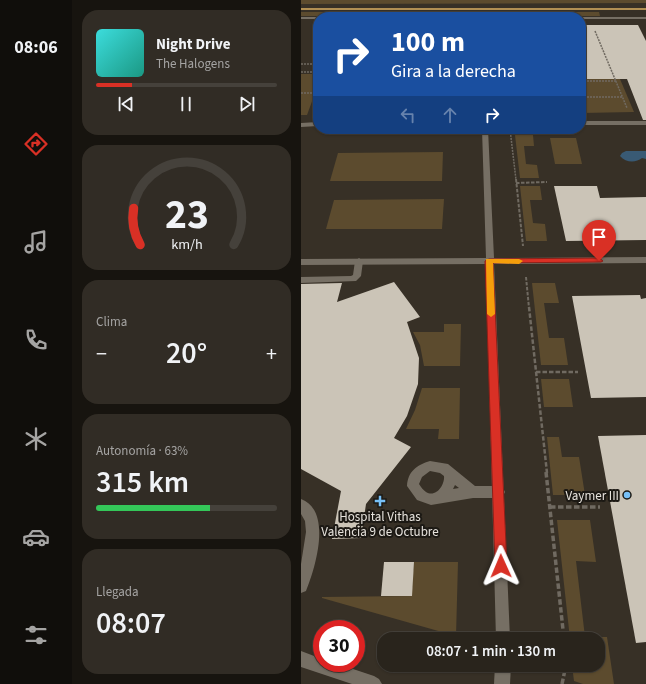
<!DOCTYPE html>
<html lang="es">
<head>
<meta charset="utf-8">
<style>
  body { margin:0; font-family:"Source Sans 3",sans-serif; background:#312c25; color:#f1f3f6; height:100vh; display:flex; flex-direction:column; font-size:15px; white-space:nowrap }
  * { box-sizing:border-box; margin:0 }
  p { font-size:13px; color:#a5a4a3 }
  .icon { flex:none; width:22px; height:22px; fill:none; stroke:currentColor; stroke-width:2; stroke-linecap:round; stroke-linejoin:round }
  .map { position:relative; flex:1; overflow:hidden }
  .drawer { display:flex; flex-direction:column; gap:10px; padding:10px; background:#17140f; width:229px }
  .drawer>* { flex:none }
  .banner { position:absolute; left:12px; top:12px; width:273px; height:122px; border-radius:16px; box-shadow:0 1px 3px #0004,0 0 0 1px #45413b; background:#1a4fa0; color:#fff; overflow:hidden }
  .speed { position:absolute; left:12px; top:620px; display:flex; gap:8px; font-size:20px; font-weight:700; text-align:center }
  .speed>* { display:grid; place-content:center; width:52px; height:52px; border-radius:50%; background:#29241c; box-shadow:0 1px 3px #0004,0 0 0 1px #45413b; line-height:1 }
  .speed .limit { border:6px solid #d22; background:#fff; color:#111 }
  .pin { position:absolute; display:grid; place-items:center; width:34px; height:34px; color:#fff; margin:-41px -17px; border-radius:50% 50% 50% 0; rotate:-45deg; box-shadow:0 0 4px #0007 }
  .pin .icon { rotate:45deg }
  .me { position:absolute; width:44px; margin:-22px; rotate:359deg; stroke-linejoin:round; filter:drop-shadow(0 0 3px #0008) }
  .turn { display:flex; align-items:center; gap:14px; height:84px; padding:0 12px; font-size:18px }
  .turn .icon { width:52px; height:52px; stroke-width:2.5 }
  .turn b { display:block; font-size:28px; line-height:34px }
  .lanes { display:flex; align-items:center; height:38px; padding:0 12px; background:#0003; justify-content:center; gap:20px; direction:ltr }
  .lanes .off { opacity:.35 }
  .big { font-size:30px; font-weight:600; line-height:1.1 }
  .drawer .card { flex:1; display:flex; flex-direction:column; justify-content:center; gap:6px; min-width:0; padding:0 14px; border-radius:16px; background:#312c25 }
  .drawer .dial { align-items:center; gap:0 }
  .dial svg { height:104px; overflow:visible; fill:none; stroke:#45413b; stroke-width:7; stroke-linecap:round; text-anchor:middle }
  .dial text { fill:#f1f3f6; stroke:none }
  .song { display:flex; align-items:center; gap:12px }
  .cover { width:48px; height:48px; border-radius:6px; background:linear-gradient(135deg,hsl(180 70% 55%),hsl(170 70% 35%)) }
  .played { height:4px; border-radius:2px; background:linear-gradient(90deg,#d93025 20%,#45413b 20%) }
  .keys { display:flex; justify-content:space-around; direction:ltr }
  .heat { display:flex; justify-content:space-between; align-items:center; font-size:22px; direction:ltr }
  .charge { height:6px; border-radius:3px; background:linear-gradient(90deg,#34c759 63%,#45413b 0) }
  .trip { position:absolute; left:76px; top:632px; width:228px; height:40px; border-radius:16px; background:#29241c; box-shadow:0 1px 3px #0004,0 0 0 1px #45413b; font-weight:600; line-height:40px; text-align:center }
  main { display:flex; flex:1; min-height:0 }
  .dock { display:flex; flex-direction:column; width:72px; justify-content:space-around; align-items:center; background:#100e0b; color:#a5a4a3 }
  .dock .icon { width:28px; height:28px }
  .dock .selected { color:#d93025 }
  .dock b { font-size:18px; color:#f1f3f6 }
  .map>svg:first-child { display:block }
</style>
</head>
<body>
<main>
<nav class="dock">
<b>08:06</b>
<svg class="icon selected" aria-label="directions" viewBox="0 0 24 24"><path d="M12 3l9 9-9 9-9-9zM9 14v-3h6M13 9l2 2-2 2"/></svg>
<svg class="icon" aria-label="music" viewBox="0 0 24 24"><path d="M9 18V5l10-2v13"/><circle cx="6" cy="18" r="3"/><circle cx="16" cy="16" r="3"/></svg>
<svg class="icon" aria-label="phone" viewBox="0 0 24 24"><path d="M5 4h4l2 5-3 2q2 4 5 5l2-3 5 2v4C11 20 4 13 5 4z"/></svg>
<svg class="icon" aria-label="climate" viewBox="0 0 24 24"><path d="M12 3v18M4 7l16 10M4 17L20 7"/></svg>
<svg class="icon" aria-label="car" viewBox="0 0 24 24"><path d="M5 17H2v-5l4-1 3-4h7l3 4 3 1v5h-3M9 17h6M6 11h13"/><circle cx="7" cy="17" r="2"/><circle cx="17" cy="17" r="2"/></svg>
<svg class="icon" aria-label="filters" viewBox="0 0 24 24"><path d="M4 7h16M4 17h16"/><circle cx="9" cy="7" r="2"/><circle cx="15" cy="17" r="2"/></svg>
</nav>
<section class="drawer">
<div class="card">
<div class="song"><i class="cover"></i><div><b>Night Drive</b><p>The Halogens</p></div></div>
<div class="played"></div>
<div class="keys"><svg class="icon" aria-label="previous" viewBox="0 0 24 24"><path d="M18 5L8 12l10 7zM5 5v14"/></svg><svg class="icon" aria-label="pause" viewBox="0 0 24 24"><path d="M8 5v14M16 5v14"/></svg><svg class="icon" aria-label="next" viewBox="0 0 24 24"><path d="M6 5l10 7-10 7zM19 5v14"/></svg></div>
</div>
<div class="card dial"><svg viewBox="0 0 100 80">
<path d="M14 69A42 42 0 1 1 86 69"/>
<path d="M14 69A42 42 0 0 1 9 41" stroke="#d93025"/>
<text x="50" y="56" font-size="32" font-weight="700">23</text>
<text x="50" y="72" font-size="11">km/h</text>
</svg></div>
<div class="card"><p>Clima</p>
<div class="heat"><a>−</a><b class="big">20°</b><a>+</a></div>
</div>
<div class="card"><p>Autonomía · 63%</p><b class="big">315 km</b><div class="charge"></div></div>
<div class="card"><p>Llegada</p><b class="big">08:07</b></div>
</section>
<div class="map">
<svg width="345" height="684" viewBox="0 0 345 684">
  <rect width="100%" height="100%" fill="#373026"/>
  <!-- green -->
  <g fill="#5c4b2e">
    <polygon points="0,0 345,0 345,3 0,4"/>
    <polygon points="82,12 81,16 0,16 0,12"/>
    <polygon points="92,12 298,12 299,16 91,16"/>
    <polygon points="0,74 17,74 17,85 6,115 0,115"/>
    <polygon points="280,79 319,79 333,112 280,113"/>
    <polygon points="214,135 232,135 233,146 223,146 225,164 236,165 238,178 219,178"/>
    <polygon points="249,138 275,138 281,164 254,164"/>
    <polygon points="142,152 141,181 29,181 37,153"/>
    <polygon points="219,186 239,186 241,200 229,200 232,223 244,224 246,241 225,241"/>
    <polygon points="143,199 141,229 25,229 33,200"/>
    <polygon points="231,283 254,283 258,303 243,303 248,338 263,338 267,365 240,365"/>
    <polygon points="143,324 160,324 159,366 123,366 119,345 112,332 143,332"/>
    <polygon points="240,379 268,379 272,407 243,407"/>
    <polygon points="121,388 159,388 158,439 137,439 138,429 105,429 114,410"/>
    <polygon points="246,437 258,437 261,457 278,457 284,495 252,495"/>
    <polygon points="256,520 289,520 295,562 275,561 284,637 306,637 313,684 282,684 273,681 271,665 297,665 297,639 269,639"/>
    <polygon points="113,562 157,562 155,636 21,598 21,597 110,596"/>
  </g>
  <!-- water -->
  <path fill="#395a74" d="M325 151H345V159L341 158C335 163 325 163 319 156L321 153Z"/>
  <!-- building -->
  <g fill="#cbc4b7">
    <polygon points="280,25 337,25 345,41 345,120 342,120 326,79 280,79"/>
    <polygon points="253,186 296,186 299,198 345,197 345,240 265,241"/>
    <polygon points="93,282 119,317 106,322 118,358 117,384 106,416 93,438 110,447 65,504 60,538 31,539 40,491 0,469 0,284 41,283 36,302"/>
    <polygon points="339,295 340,299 345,298 345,397 290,398 271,296"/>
    <polygon points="345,435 345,642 335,643 297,436"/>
    <polygon points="83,562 113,562 111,596 80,596"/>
  </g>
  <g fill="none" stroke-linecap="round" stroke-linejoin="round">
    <!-- path-far3 -->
    <g stroke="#706a61" stroke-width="1.5" stroke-dasharray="2 1" stroke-linecap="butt">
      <polyline points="294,31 326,108"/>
      <polyline points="0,64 17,64"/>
      <polyline points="0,72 17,72"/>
      <polyline points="280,81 315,81"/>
      <polyline points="0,93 17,93"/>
      <polyline points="280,97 321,97"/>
      <polyline points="12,110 17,97"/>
      <polyline points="209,129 215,180"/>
    </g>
    <!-- path-far2 -->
    <g stroke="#706a61" stroke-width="2" stroke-dasharray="3.5 1.5" stroke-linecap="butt">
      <polyline points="215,179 222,246"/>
      <polyline points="215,183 246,182"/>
      <polyline points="225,277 228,308"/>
    </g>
    <!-- path-far1 -->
    <g stroke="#706a61" stroke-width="2.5" stroke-dasharray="4.5 2" stroke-linecap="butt">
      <polyline points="228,307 246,473"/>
      <polyline points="235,372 277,372"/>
    </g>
    <!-- path -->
    <g stroke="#706a61" stroke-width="3.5" stroke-dasharray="5.5 2.5" stroke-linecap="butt">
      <polyline points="245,472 263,639"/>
      <polyline points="249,507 299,507"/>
      <polyline points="261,684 265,665"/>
    </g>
    <!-- lane -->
    <g fill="#766f64" fill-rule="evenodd">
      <polygon points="58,258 62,261 60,276 55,281 0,283 0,277 50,276 52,275 54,261"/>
      <path d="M129 461 147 464 174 486H198L202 488 204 492 202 496 198 498H172L130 505 116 500 106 486C107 471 116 465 129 461ZM129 471 139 473 143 476C144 485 135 498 125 492 122 490 120 487 118 484L121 477ZM154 485 158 488 152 489Z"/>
      <path d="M0 499C32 511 14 569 5 591L0 593V564L5 532 4 521 0 514Z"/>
    </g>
    <!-- street -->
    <g fill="#766f64" fill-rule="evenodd">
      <polygon points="0,17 19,17 17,17 17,19 0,19"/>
      <polygon points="278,17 345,17 345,19 280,19 280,17"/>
      <rect x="280" y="121" width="65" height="4"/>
      <polygon points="17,122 17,126 0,127 0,123"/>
      <polygon points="181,129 187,129 193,258 345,257 345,263 193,264 209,639 195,639 185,264 0,265 0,259 185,258"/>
      <polygon points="194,665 210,665 209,684 193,684"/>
    </g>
    <!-- secondary -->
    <polygon fill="#766f64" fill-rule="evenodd" points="0,651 21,659 21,663 34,663 73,676 78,679 81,684 51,684 0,667"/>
    <!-- primary -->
    <rect fill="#b18f53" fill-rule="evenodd" x="0" y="8" width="345" height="2"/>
  </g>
  <!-- route -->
  <polygon fill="#d93025" stroke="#8d1f18" points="298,258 302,261 300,262 192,263 206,566 205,571 200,572 196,571 194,566 184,261 188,259"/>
  <!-- slow -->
  <polygon fill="#f59e0b" points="185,259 218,259 222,261 218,264 192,263 194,314 190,317 186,314"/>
  <!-- markers -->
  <g fill="#77c0f7" stroke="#1c1914" stroke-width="1.5">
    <circle cx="326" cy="495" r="4"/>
    <path d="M77 495h4v4h4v4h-4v4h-4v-4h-4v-4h4z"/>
  </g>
  <g text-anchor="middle" stroke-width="4" stroke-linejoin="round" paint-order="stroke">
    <!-- near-poi labels -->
    <g font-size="13" fill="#e7e3dd" stroke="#1c1914" text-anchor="end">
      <text x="318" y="500">Vaymer III</text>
      <text x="79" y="521" text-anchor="middle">Hospital Vithas<tspan x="79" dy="15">Valencia 9 de Octubre</tspan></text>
    </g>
  </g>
</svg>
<div class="speed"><div class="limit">30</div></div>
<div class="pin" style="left:298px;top:261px;background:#d93025"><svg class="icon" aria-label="arrive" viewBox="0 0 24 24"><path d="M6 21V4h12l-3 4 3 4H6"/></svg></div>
<svg class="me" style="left:200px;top:566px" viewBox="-20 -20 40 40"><path d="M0-17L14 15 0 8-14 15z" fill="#d93025" stroke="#fff" stroke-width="4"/></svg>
<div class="trip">08:07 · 1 min · 130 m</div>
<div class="banner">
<div class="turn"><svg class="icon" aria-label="right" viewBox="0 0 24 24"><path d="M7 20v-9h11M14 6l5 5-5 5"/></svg><div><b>100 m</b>Gira a la derecha</div></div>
<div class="lanes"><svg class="icon off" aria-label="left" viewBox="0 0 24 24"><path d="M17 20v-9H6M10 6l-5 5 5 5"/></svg><svg class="icon off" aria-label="ahead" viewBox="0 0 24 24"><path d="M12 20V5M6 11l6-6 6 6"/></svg><svg class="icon" aria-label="right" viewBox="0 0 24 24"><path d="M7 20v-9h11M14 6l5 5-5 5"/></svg></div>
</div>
</div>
</main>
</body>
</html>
